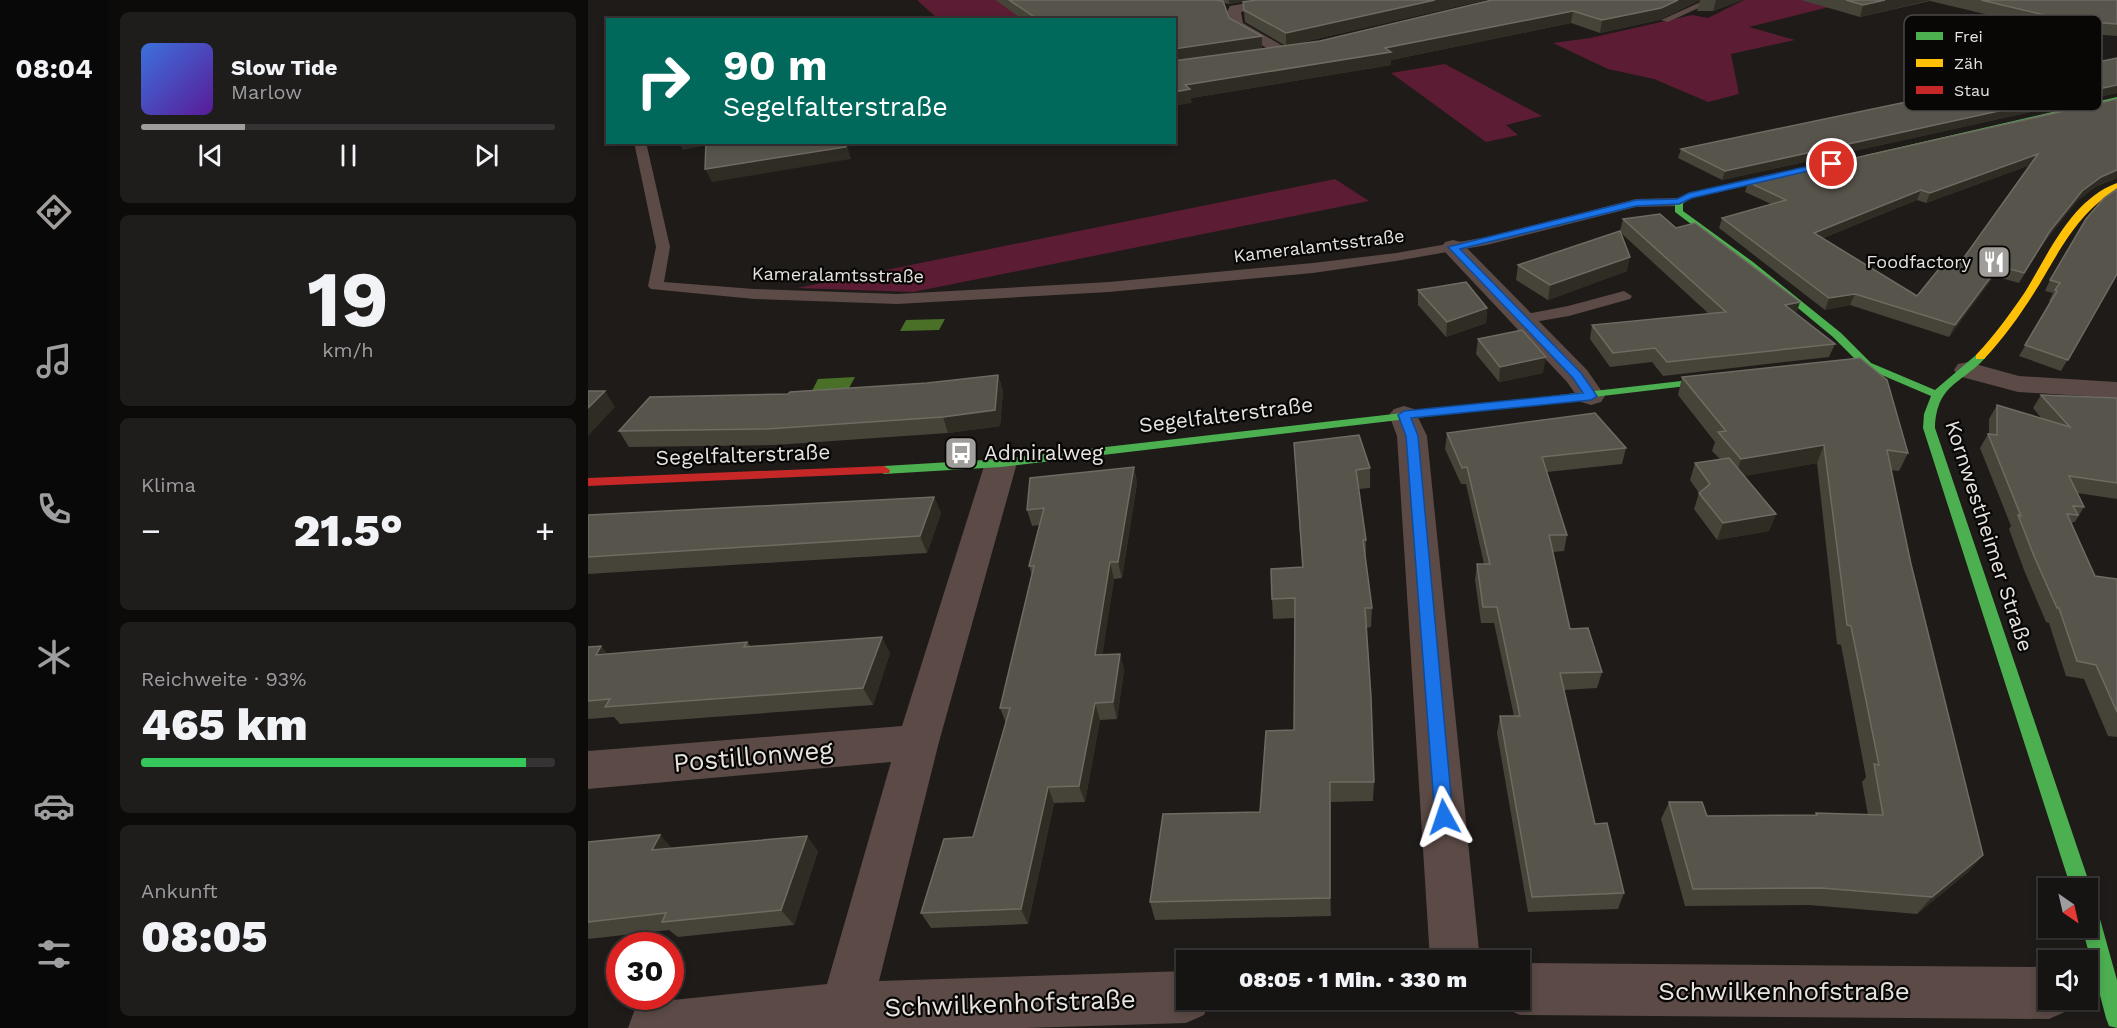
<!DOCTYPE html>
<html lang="de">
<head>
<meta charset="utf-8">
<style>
  body { margin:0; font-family:"Work Sans",sans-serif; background:#1f1d1c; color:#f1f3f6; height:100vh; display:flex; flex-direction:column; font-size:22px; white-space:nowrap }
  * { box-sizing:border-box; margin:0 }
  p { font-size:20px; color:#9e9ea0 }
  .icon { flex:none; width:33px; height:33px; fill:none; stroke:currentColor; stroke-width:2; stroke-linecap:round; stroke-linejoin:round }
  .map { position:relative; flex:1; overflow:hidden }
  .sheet { display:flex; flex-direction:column; gap:12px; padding:12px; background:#0c0b0a; width:480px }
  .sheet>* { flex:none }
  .guide { position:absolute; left:18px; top:18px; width:570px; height:126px; border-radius:0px; box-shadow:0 3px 9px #0003,0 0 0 2px #353333; background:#00695c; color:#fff; overflow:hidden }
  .needle { width:39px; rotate:146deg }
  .fabs { position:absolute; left:1450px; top:878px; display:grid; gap:12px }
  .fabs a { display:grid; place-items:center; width:60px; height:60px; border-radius:0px; background:#161413; box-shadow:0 3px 9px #0003,0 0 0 2px #353333; font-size:30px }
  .speed { position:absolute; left:18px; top:932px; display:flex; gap:12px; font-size:30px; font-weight:700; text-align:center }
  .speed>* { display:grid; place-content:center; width:78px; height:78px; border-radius:50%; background:#161413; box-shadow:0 3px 9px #0003,0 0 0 2px #353333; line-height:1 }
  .speed .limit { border:9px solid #d22; background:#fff; color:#111 }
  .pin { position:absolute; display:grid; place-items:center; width:51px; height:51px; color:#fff; margin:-26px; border:3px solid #fff; border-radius:50%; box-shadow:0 2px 6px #0007 }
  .me { position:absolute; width:66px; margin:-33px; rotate:355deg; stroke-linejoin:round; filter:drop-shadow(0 0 4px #0008) }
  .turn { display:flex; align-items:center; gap:21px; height:126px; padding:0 18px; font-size:27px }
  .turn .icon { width:78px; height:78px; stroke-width:2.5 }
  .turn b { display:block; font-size:42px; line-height:51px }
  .big { font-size:45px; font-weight:800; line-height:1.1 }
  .sheet .widget { flex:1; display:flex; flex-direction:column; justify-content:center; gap:9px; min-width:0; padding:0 21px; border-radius:9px; background:#1f1d1c }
  .sheet .dial { align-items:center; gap:0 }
  .dial b { font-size:78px; line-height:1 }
  .song { display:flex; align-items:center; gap:18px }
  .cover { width:72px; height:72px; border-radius:9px; background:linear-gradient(135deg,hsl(220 70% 55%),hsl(270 70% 35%)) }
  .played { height:6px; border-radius:3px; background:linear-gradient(90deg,#a09d9a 25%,#353333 25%) }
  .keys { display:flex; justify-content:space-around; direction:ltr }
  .heat { display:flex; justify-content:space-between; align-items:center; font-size:33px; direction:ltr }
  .charge { height:9px; border-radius:4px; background:linear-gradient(90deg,#34c759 93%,#353333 0) }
  .trip { position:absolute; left:588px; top:950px; width:354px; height:60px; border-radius:0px; background:#161413; box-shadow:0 3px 9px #0003,0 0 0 2px #353333; font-weight:800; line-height:60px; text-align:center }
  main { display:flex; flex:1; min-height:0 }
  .menu { display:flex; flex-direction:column; width:108px; justify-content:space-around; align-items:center; background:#090808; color:#9e9ea0 }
  .menu .icon { width:42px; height:42px }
  .menu .selected { color:#a09d9a }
  .menu b { font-size:27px; color:#f1f3f6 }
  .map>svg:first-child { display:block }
</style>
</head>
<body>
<main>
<nav class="menu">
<b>08:04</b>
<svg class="icon selected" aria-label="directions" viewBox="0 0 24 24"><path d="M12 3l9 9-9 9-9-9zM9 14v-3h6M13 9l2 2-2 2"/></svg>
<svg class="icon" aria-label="music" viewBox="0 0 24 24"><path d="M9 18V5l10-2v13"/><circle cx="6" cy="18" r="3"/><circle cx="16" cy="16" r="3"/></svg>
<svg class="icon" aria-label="phone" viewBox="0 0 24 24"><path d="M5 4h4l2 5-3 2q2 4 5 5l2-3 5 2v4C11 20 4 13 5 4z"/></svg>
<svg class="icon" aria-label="climate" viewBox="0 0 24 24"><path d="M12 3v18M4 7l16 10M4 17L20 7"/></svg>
<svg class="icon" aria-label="car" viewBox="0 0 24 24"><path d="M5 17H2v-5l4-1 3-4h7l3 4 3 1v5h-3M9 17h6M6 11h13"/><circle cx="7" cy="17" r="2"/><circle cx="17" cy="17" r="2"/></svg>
<svg class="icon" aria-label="filters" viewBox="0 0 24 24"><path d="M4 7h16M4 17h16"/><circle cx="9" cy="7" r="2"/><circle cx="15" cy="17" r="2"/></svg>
</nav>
<section class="sheet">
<div class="widget">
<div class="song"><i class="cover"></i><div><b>Slow Tide</b><p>Marlow</p></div></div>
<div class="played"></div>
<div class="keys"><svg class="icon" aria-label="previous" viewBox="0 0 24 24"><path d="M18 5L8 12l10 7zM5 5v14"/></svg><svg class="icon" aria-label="pause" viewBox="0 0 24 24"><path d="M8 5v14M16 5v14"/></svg><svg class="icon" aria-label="next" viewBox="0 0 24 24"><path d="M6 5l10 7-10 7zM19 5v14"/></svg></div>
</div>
<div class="widget dial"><b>19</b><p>km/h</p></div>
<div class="widget"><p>Klima</p>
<div class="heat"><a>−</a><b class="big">21.5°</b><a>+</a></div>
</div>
<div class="widget"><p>Reichweite · 93%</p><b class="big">465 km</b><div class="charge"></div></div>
<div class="widget"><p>Ankunft</p><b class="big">08:05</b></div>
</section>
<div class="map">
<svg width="1529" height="1028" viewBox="0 0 1529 1028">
  <rect width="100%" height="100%" fill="#1e1b19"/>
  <!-- green -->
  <g fill="#5c1c34">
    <polygon points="329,0 479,0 477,20 350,19"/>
    <polygon points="1156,0 1269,0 1161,27 1207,40 1143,54 1151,94 1120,102 1066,79 1020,69 965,43 1002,38 1104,15 1120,18"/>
    <polygon points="857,64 954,116 918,125 930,135 898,142 803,73"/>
    <polygon points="747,179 781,201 325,292 209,288"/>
  </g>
  <!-- water -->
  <g fill="#4a7028">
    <polygon points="357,319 351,330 312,331 318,320"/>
    <polygon points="267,377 261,388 224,391 230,379"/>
  </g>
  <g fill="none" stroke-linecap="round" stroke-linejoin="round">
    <!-- lane -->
    <g fill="#5b4a45" fill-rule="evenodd">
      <polygon points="1117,0 1128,0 1080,22 1073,20"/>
      <polygon points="46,142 58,142 82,247 76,282 166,289 309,294 521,282 725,263 808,253 899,237 1048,199 1091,198 1098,202 1091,206 1048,207 899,245 808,261 725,273 521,292 309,304 166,299 63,289 60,286 68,247"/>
      <polygon points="1036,291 1044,296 1042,299 981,316 934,324 926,319 928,316 980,306"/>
    </g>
    <!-- street -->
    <g fill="#5b4a45" fill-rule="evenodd">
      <polygon points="677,0 708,0 701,4 653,12 655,23 700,49 703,52 700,55 690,55 641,25 638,14 642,6"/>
      <polygon points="865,240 873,242 999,370 1017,396 1013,402 1003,405 993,402 979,382 857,252 854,247 857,242"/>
      <polygon points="1380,362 1431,376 1529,382 1529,398 1430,392 1370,376 1366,370 1370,364"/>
      <polygon points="816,406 826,409 839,436 892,960 842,960 809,436 801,415 806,409"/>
      <polygon points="413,453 424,456 429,463 351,742 291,981 598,971 598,999 623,999 616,1015 598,1023 438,1028 40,1028 47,1009 66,1002 239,984 303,762 0,789 0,751 314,726 397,463 402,456"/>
      <polygon points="932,963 1461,967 1461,999 1484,999 1479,1011 1461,1019 932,1015 914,1007 911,999 932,999"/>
    </g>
    <!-- fast -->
    <g fill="#4caf50" fill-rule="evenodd">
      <polygon points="1529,97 1529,101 1282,157 1278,155"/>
      <path d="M1203 171H1206V175L1104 198 1095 203V211L1165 262 1253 333 1283 363 1347 390 1388 355 1392 354 1398 357C1373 385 1349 383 1347 428L1503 888 1500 894V888H1483L1335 428 1336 414 1343 396 1275 367 1245 337 1159 266 1087 212V202L1098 194Z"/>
      <polygon points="1137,376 1143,379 1141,381 413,467 296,474 290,470 296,466 413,459"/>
      <polygon points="1500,902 1507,905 1510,912 1529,980 1529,1028 1521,1026 1518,1018 1494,927 1500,927"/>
    </g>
    <!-- slow -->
    <path fill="#ffc107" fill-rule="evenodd" d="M1529 183V189C1491 212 1473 248 1451 285 1435 311 1417 337 1396 359H1388V355C1407 335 1422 314 1437 292 1461 253 1483 200 1529 183Z"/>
    <!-- jam -->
    <polygon fill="#c62828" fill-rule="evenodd" points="296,466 302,470 301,473 0,486 0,478"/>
  </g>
  <!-- wall -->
  <g fill="#464339" fill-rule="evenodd">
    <polygon points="408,0 664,0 641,4 636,3 641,18 674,36 674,49 647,53 732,41 904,0 1154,0 1125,11 1109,11 1112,0 1071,20 1012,33 983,23 803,60 803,65 603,98 604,103 586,20 435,20 409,1"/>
    <polygon points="668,0 897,0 698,46 657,22 655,2"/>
    <polygon points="1213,0 1529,0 1529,36 1472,32 1342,1 1272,17"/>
    <polygon points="1529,58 1529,93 1134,180 1090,158 1093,149"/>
    <path d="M1529 99V178L1507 187 1489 201 1457 241 1431 283 1406 276 1361 337 1262 305 1237 310 1131 228 1134 218 1183 204 1157 192 1160 182ZM1442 165 1372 263 1329 296 1235 238 1329 200 1338 203Z"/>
    <polygon points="1035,219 1088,228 1208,313 1247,344 1241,357 1075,376 1064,362 1022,367 1002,339 1004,325 1121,314 1033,233 1039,271 960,300 928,280 930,265 1032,231"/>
    <polygon points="1529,274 1473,371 1431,356 1463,302 1461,301 1465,293 1457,291 1462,280"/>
    <polygon points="830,290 899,308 898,323 858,337 830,305"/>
    <polygon points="890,339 955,373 911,382 888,354"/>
    <polygon points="410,375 415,391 412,426 360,433 187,445 41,447 31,431 200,394 339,383"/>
    <polygon points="1094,377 1320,453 1311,471 1303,470 1323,564 1395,855 1380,872 1329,914 1221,905 1097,906 1073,819 1081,802 1119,816 1227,815 1228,813 1280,815 1274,782 1278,777 1253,645 1249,644 1229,463 1156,476 1188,514 1181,531 1129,540 1106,509 1111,493 1102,480 1107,463 1132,459 1124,451 1127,442 1090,395"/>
    <polygon points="1453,395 1529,398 1529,499 1489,493 1496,507 1487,522 1485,522 1484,524 1507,576 1529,579 1529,737 1520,736 1496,679 1478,676 1461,623 1458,622 1436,570 1421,529 1423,526 1392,448 1400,434 1401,434 1401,419 1409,405 1454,419 1445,408"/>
    <polygon points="859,433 1038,448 1034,464 959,472 979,535 976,551 965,552 982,629 1014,672 1009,688 976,690 1007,824 1036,893 1030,909 940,912 909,733 912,716 926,716 906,623 893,623 887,580 889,564 896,564 878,484 873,484 857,449"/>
    <polygon points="707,462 782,468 782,488 771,489 778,540 778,559 784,608 783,627 778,628 786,782 785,801 743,802 743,916 567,920 562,902 672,812 706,730 707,618 685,619 684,599 714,567"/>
    <polygon points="546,467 549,483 534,578 526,579 514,655 532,654 536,670 529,719 512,720 497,802 466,803 440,924 343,928 333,913 385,837 418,723 412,708 444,575 441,566 451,525 444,526 439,510"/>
    <polygon points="346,497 353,513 339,553 0,574 0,515"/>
    <polygon points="159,642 162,646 302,653 285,705 32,724 26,717 0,719 0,647 13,646 19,654"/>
    <polygon points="0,842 85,848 230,851 206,925 90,937 81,930 0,939"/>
  </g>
  <!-- shaded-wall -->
  <g fill="#2f2c24">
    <polygon points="641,0 664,0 641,4"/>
    <polygon points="847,0 897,0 698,46 698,33"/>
    <polygon points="1090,0 1112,0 1071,20 1012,33 1014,20"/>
    <polygon points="1128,0 1154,0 1125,11"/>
    <polygon points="1297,0 1343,0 1272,17 1275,5"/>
    <polygon points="985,11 983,23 803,60 803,65 603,98 604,103 586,106 586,92 597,85 797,48"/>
    <polygon points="674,36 674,49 588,62 586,63 587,49"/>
    <polygon points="1529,85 1529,93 1134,180 1137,171"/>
    <polygon points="91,142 124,142 124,144 95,150"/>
    <polygon points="257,142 258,142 263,159 124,182 117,169"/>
    <polygon points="1450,154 1445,164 1338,203 1342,193"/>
    <polygon points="1529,170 1529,178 1507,187 1489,201 1457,241 1431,283 1462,231 1494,191 1513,177"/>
    <polygon points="1333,190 1329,200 1222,243 1226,233"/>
    <polygon points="1042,257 1039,271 960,300 962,285"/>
    <polygon points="1411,266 1406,276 1361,337 1367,325"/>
    <polygon points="1267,294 1262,305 1237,310 1241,298"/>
    <polygon points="1212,302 1208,315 1197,305"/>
    <polygon points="899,308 898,323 858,337 859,322"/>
    <polygon points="958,357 955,373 911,382 912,367"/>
    <polygon points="410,375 415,391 412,426 360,433 355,417"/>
    <polygon points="17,391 27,407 0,436 0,408"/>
    <polygon points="1236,445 1229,463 1147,478 1153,459"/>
    <polygon points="546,467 549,483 534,578 530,562"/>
    <polygon points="346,497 353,513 339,553 332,536"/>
    <polygon points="1188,514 1181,531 1129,540 1135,523"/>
    <polygon points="522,562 526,579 512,672 507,655"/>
    <polygon points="294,637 302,653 285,705 275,688"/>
    <polygon points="13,646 27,663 8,655"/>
    <polygon points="532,654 536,670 529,719 525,702"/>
    <polygon points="507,703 512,720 497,802 491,786"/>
    <polygon points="742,782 743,802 743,916 742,898"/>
    <polygon points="460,787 466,803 440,924 433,909"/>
    <polygon points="72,835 86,850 64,850"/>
    <polygon points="219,836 230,851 206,925 193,910"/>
    <polygon points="1395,855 1380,872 1329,914 1344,897"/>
  </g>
  <!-- building -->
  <g fill="#57544b" stroke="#6e6b62" stroke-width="1.5" fill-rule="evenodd">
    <polygon points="421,0 628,0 635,1 641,18 674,36 586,49 586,20 451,20"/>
    <polygon points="668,0 847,0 698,33 656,10 655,2"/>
    <polygon points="904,0 1090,0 1073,8 1014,20 985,11 797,48 803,52 597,85 602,89 586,92 586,61 732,41"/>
    <polygon points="1258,0 1297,0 1275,5"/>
    <polygon points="1393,0 1529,0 1529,24 1478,20"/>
    <polygon points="1529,58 1529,85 1137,171 1093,149"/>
    <path d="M1529 99V170L1513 177 1494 191 1462 231 1436 273 1411 266 1367 325 1267 294 1241 298 1134 218 1198 200 1160 182ZM1450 154 1372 263 1359 259 1329 296 1226 233 1333 190 1342 193Z"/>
    <polygon points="118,142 257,142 258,147 117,169"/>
    <polygon points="1529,189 1529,274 1480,360 1437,345 1469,291 1467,290 1472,283 1462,280 1498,219 1516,198"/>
    <polygon points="1072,214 1088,228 1107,223 1212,302 1197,305 1247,344 1079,362 1067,348 1025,353 1004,325 1138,312 1035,219"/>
    <polygon points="1032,231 1042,257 962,285 930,265"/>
    <polygon points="878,282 899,308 859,322 830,290"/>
    <polygon points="934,330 958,357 912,367 890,339"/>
    <polygon points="1272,358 1299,380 1320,453 1299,450 1323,564 1395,855 1344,897 1233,888 1105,889 1081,802 1114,802 1119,816 1229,815 1228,813 1295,815 1286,764 1291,765 1263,626 1259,625 1236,445 1153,459 1130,432 1138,431 1094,377"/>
    <polygon points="410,375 407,410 355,417 179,429 31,431 62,397 200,394 202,392 339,383"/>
    <polygon points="0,391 17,391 0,408"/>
    <polygon points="1453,395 1529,398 1529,483 1481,476 1496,507 1485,506 1490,515 1479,514 1507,576 1529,579 1529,712 1508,665 1489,661 1471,608 1469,608 1446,556 1430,515 1433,516 1400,434 1409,435 1409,405 1482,427"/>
    <polygon points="1007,413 1038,448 954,457 979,535 961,535 982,629 1000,628 1014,672 972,673 1007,824 1019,823 1036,893 944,897 912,716 932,716 909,607 895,607 889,564 902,564 879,467 874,468 859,433"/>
    <polygon points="771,435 782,468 768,470 778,540 775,540 784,608 777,608 783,697 786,782 742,782 742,898 562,902 575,814 672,812 678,731 706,730 707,598 684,599 683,569 715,567 706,443"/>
    <polygon points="1141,458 1188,514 1135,523 1111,493 1122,484 1107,463"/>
    <polygon points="546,467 530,562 522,562 507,655 532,654 525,702 507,703 491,786 460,787 433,909 333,913 356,839 385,837 422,708 412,708 446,566 441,566 456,508 439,510 442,478"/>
    <polygon points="346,497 332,536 0,557 0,515"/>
    <polygon points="294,637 275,688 17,707 22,699 0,701 0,647 13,646 8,655 159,642 156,647"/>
    <polygon points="72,835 64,850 219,836 193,910 74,922 78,913 0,922 0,842"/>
  </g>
  <!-- route -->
  <polygon fill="#1a73e8" stroke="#114b97" stroke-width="1.5" points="1244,161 1248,164 1246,165 1104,198 1091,204 1048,206 872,249 993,373 1009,396 1003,400 823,418 830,436 865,817 862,823 856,826 849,823 847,817 818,436 810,415 816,411 995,393 985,378 860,247 1048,200 1089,199 1101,193"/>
  <!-- icons -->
  <defs>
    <symbol id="restaurant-square" viewBox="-11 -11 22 22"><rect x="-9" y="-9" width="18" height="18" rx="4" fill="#a09d9a" stroke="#080705"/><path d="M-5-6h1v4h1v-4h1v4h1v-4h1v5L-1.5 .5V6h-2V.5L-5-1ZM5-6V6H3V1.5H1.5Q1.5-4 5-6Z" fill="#fff"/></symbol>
    <symbol id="bus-square" viewBox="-11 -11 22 22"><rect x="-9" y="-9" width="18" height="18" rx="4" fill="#a09d9a" stroke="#080705"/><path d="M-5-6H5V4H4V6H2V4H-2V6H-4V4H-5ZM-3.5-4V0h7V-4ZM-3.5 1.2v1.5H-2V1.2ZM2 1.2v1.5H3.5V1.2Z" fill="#fff"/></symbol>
  </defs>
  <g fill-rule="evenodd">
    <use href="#restaurant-square" x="1387" y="243" width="38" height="38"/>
    <use href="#bus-square" x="354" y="434" width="38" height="38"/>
  </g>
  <g text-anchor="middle" stroke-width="4.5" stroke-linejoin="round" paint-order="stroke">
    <!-- far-street labels -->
    <g font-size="18" fill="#e6e3e0" stroke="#080705">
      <text transform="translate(731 246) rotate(-7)" y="6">Kameralamtsstraße</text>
      <text transform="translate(250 275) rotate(1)" y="6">Kameralamtsstraße</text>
    </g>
    <!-- far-poi labels -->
    <g font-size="18" fill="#e6e3e0" stroke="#080705" text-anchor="end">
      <text x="1383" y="268">Foodfactory</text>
    </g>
    <!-- street labels -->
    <g font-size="21" fill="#e6e3e0" stroke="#080705">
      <text transform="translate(638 415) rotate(-7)" y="7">Segelfalterstraße</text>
      <text transform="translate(155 455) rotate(-2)" y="7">Segelfalterstraße</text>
      <text transform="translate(1401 536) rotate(72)" y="7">Kornwestheimer Straße</text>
    </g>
    <!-- poi labels -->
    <g font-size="21" fill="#e6e3e0" stroke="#080705" text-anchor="start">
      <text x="396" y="460">Admiralweg</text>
    </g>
    <!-- near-street labels -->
    <g font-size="26" fill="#e6e3e0" stroke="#080705">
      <text transform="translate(165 756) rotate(-5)" y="9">Postillonweg</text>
      <text x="1196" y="1000">Schwilkenhofstraße</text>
      <text transform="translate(422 1003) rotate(-2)" y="9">Schwilkenhofstraße</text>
    </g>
  </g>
  <!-- legend -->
  <rect x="1316" y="15" width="198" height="96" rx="9" fill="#080705" stroke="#4b4947" stroke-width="1.5"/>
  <rect x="1328" y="32" width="27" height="8" fill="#4caf50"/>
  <rect x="1328" y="59" width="27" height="8" fill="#ffc107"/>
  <rect x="1328" y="86" width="27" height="8" fill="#c62828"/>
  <g font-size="16" fill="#e6e3e0">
    <text x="1366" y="42">Frei</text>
    <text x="1366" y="69">Zäh</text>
    <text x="1366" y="96">Stau</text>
  </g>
</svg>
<div class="fabs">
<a><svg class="needle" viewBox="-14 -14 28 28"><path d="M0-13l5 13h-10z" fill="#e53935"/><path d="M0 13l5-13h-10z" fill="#9e9ea0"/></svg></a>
<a><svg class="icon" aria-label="sound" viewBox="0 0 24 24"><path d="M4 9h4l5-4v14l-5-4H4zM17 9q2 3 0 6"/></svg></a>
</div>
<div class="speed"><div class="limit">30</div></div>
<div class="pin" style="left:1244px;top:164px;background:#d93025"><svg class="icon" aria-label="arrive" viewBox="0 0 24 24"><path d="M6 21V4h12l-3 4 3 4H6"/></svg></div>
<svg class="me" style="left:856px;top:817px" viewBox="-20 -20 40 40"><path d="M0-17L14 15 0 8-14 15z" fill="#1a73e8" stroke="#fff" stroke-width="4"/></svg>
<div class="trip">08:05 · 1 Min. · 330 m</div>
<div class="guide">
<div class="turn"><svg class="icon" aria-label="right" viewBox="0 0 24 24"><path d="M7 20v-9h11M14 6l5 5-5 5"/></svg><div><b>90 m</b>Segelfalterstraße</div></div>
</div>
</div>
</main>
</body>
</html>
